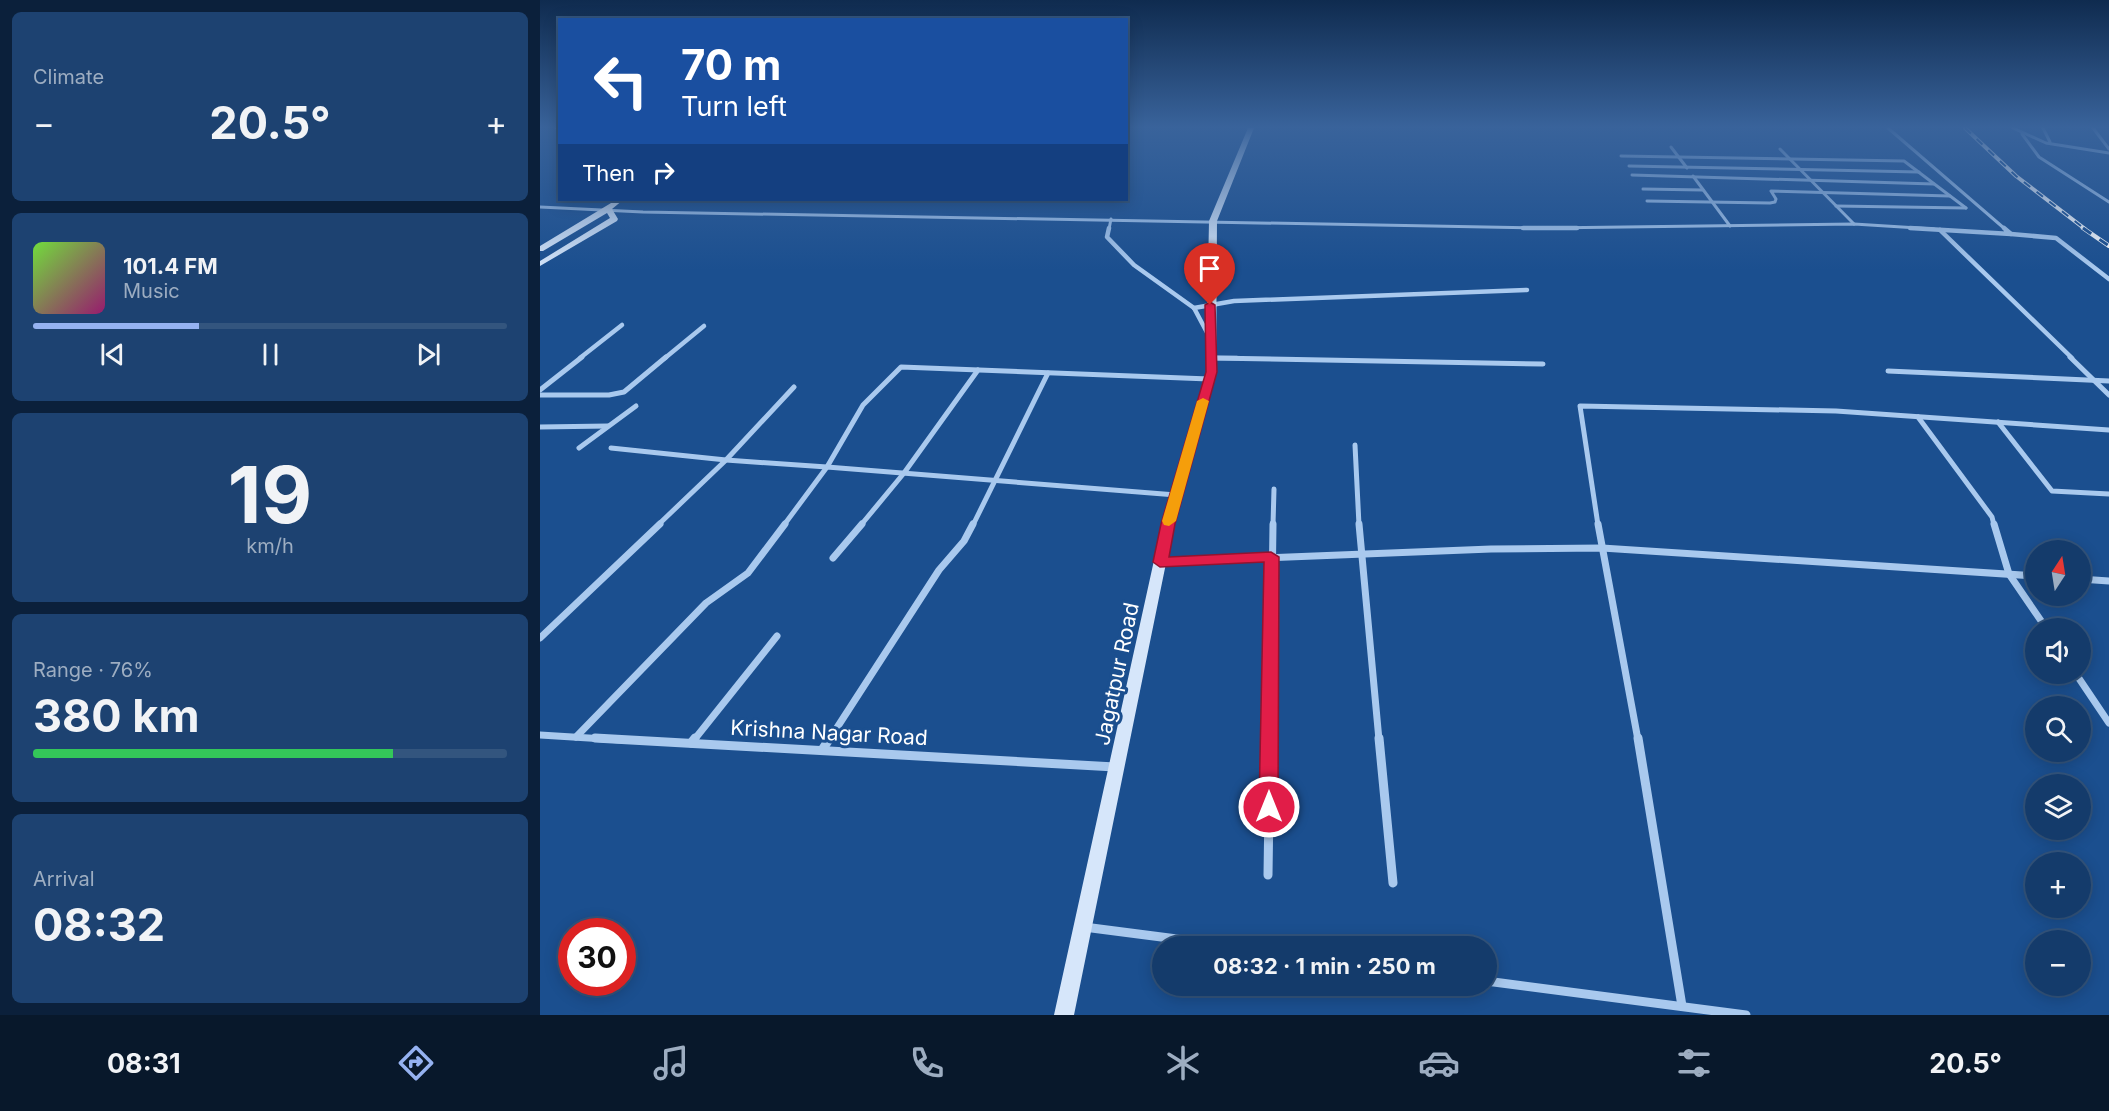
<!DOCTYPE html>
<html lang="en">
<head>
<meta charset="utf-8">
<style>
  body { margin:0; font-family:Inter,sans-serif; background:#1d4271; color:#f1f3f6; height:100vh; display:flex; flex-direction:column; font-size:22px; white-space:nowrap }
  * { box-sizing:border-box; margin:0 }
  p { font-size:20px; color:#9dadc1 }
  .icon { flex:none; width:33px; height:33px; fill:none; stroke:currentColor; stroke-width:2; stroke-linecap:round; stroke-linejoin:round }
  .map { position:relative; flex:1; overflow:hidden }
  .side { display:flex; flex-direction:column; gap:12px; padding:12px; background:#0b203b; width:540px }
  .side>* { flex:none }
  .guide { position:absolute; left:18px; top:18px; width:570px; height:183px; border-radius:0px; box-shadow:0 3px 15px #0003,0 0 0 2px #33557e; background:#1a4fa0; color:#fff; overflow:hidden }
  .needle { width:39px; rotate:12deg }
  .fabs { position:absolute; left:1485px; top:540px; display:grid; gap:12px }
  .fabs a { display:grid; place-items:center; width:66px; height:66px; border-radius:50%; background:#143b6b; box-shadow:0 3px 15px #0003,0 0 0 2px #33557e; font-size:30px }
  .speed { position:absolute; left:18px; top:918px; display:flex; gap:12px; font-size:30px; font-weight:700; text-align:center }
  .speed>* { display:grid; place-content:center; width:78px; height:78px; border-radius:50%; background:#143b6b; box-shadow:0 3px 15px #0003,0 0 0 2px #33557e; line-height:1 }
  .speed .limit { border:9px solid #d22; background:#fff; color:#111 }
  .pin { position:absolute; display:grid; place-items:center; width:51px; height:51px; color:#fff; margin:-62px -26px; border-radius:50% 50% 50% 0; rotate:-45deg; box-shadow:0 0 6px #0007 }
  .pin .icon { rotate:45deg }
  .me { position:absolute; width:66px; margin:-33px; rotate:0deg; stroke-linejoin:round; filter:drop-shadow(0 0 4px #0008) }
  .turn { display:flex; align-items:center; gap:21px; height:126px; padding:0 24px; font-size:27px }
  .turn .icon { width:78px; height:78px; stroke-width:2.5 }
  .turn b { display:block; font-size:42px; line-height:51px }
  .then { display:flex; align-items:center; height:57px; padding:0 24px; background:#0003; gap:12px; font-size:22px }
  .big { font-size:45px; font-weight:700; line-height:1.1 }
  .side .widget { flex:1; display:flex; flex-direction:column; justify-content:center; gap:9px; min-width:0; padding:0 21px; border-radius:9px; background:#1d4271 }
  .side .dial { align-items:center; gap:0 }
  .dial b { font-size:78px; line-height:1 }
  .song { display:flex; align-items:center; gap:18px }
  .cover { width:72px; height:72px; border-radius:9px; background:linear-gradient(135deg,hsl(100 70% 55%),hsl(320 70% 35%)) }
  .played { height:6px; border-radius:3px; background:linear-gradient(90deg,#95b2f1 35%,#33557e 35%) }
  .keys { display:flex; justify-content:space-around; direction:ltr }
  .heat { display:flex; justify-content:space-between; align-items:center; font-size:33px; direction:ltr }
  .charge { height:9px; border-radius:4px; background:linear-gradient(90deg,#34c759 76%,#33557e 0) }
  .trip { position:absolute; left:612px; top:936px; width:345px; height:60px; border-radius:30px; background:#143b6b; box-shadow:0 3px 15px #0003,0 0 0 2px #33557e; font-weight:700; line-height:60px; text-align:center }
  .tab-bar { display:flex; height:96px; justify-content:space-around; align-items:center; background:#08182b; color:#9dadc1 }
  .tab-bar .icon { width:42px; height:42px }
  .tab-bar .selected { color:#95b2f1 }
  .tab-bar b { font-size:27px; color:#f1f3f6 }
  main { display:flex; flex:1; min-height:0 }
  .map>svg:first-child { display:block }
</style>
</head>
<body>
<main>
<section class="side">
<div class="widget"><p>Climate</p>
<div class="heat"><a>−</a><b class="big">20.5°</b><a>+</a></div>
</div>
<div class="widget">
<div class="song"><i class="cover"></i><div><b>101.4 FM</b><p>Music</p></div></div>
<div class="played"></div>
<div class="keys"><svg class="icon" aria-label="previous" viewBox="0 0 24 24"><path d="M18 5L8 12l10 7zM5 5v14"/></svg><svg class="icon" aria-label="pause" viewBox="0 0 24 24"><path d="M8 5v14M16 5v14"/></svg><svg class="icon" aria-label="next" viewBox="0 0 24 24"><path d="M6 5l10 7-10 7zM19 5v14"/></svg></div>
</div>
<div class="widget dial"><b>19</b><p>km/h</p></div>
<div class="widget"><p>Range · 76%</p><b class="big">380 km</b><div class="charge"></div></div>
<div class="widget"><p>Arrival</p><b class="big">08:32</b></div>
</section>
<div class="map">
<svg width="1569" height="1015" viewBox="0 0 1569 1015">
  <rect width="100%" height="100%" fill="#1b4f8f"/>
  <g fill="none" stroke-linecap="round" stroke-linejoin="round">
    <!-- street-far4 -->
    <g stroke="#a9c9ee" stroke-width="3">
      <polyline points="1348,128 1465,229"/>
      <polyline points="1473,128 1506,143 1569,153"/>
      <polyline points="1503,128 1510,142"/>
      <polyline points="1553,128 1569,149"/>
      <polyline points="1482,134 1499,157 1569,202"/>
      <polyline points="1131,147 1147,168"/>
      <polyline points="1240,149 1314,224"/>
      <polyline points="1081,156 1364,161 1426,208"/>
      <polyline points="1089,166 1379,172"/>
      <polyline points="1092,175 1394,184"/>
      <polyline points="1153,176 1190,226"/>
      <polyline points="1103,189 1163,190"/>
      <polyline points="1107,201 1230,203 1235,202 1236,199 1231,191 1410,196"/>
      <polyline points="1296,206 1426,208"/>
      <polyline points="0,207 103,212 1006,228 1314,224 1394,229"/>
      <polyline points="569,229 571,219"/>
    </g>
    <!-- street-far3 -->
    <g stroke="#a9c9ee" stroke-width="4.5">
      <polyline points="569,228 567,237 594,265 654,308 671,340"/>
      <polyline points="983,228 1037,228"/>
      <polyline points="1370,228 1471,234 1464,228"/>
      <polyline points="1400,230 1532,358"/>
      <polyline points="1471,234 1516,238 1569,279"/>
      <polyline points="654,308 694,301 987,290"/>
      <polyline points="40,358 82,325"/>
      <polyline points="125,358 164,326"/>
      <polyline points="672,358 697,358"/>
    </g>
    <!-- street-far2 -->
    <g stroke="#a9c9ee" stroke-width="5">
      <polyline points="1530,357 1569,395"/>
      <polyline points="672,358 1003,364"/>
      <polyline points="1348,371 1569,381"/>
      <polyline points="0,390 42,357"/>
      <polyline points="0,395 69,395 84,392 126,357"/>
      <polyline points="1378,417 1452,517 1454,525"/>
      <polyline points="1458,422 1512,491 1569,494"/>
      <polyline points="0,427 68,426"/>
      <polyline points="815,445 819,525"/>
      <polyline points="39,448 96,406"/>
      <polyline points="71,448 186,460 287,467 323,405 361,367 669,379"/>
      <polyline points="118,525 186,460 254,387"/>
      <polyline points="244,525 287,467 636,495"/>
      <polyline points="321,525 364,473 438,370"/>
      <polyline points="433,525 508,373"/>
      <polyline points="733,525 734,489"/>
      <polyline points="1058,525 1040,406 1296,411 1569,430"/>
    </g>
    <!-- street-far1 -->
    <g stroke="#a9c9ee" stroke-width="7">
      <polyline points="819,524 839,740"/>
      <polyline points="1058,524 1098,740"/>
      <polyline points="1454,524 1469,574 1506,628"/>
      <polyline points="293,558 322,524"/>
      <polyline points="620,562 951,549 1062,548 1496,576"/>
      <polyline points="1540,579 1569,581"/>
      <polyline points="0,638 120,524"/>
      <polyline points="1536,674 1569,723"/>
      <polyline points="0,735 81,740"/>
      <polyline points="36,737 166,603 208,573 245,524"/>
      <polyline points="154,740 237,636"/>
      <polyline points="289,740 399,570 424,541 433,524"/>
      <polyline points="730,740 733,524"/>
    </g>
    <!-- street -->
    <g stroke="#a9c9ee" stroke-width="9">
      <polyline points="55,738 575,767"/>
      <polyline points="839,738 853,883"/>
      <polyline points="1098,738 1142,1006"/>
      <polyline points="151,743 155,738"/>
      <polyline points="282,750 290,738"/>
      <polyline points="728,875 730,738"/>
      <polyline points="544,927 691,946"/>
      <polyline points="946,981 1206,1015"/>
    </g>
    <!-- secondary -->
    <g fill="#d6e6fa" fill-rule="evenodd">
      <polygon points="14,128 20,128 20,131"/>
      <polygon points="708,128 714,128 677,221 676,372 634,524 534,1015 514,1015 622,524 666,372 669,221"/>
      <polygon points="76,200 83,200 72,209 78,219 77,221 0,266 0,261 70,218 67,213 3,251 0,251 0,246"/>
    </g>
    <defs>
      <polyline id="rail-far1" points="1425,128 1476,176 1545,229"/>
      <polyline id="rail" points="1543,228 1569,246"/>
    </defs>
    <!-- rail-far1 casing -->
    <use href="#rail-far1" stroke="#fff" stroke-width="4"/>
    <!-- rail casing -->
    <use href="#rail" stroke="#fff" stroke-width="4.5"/>
    <!-- rail-far1 -->
    <use href="#rail-far1" stroke="#1b4f8f" stroke-width="2" stroke-dasharray="8" stroke-linecap="butt"/>
    <!-- rail -->
    <use href="#rail" stroke="#1b4f8f" stroke-width="3" stroke-dasharray="10" stroke-linecap="butt"/>
  </g>
  <!-- sky -->
  <linearGradient id="sky" x2="0" y2="1"><stop stop-color="#0f2b4f"/><stop offset="0.47" stop-color="#39639b"/><stop offset="1" stop-color="#39639b" stop-opacity="0"/></linearGradient>
  <rect width="1569" height="270" fill="url(#sky)"/>
  <!-- route -->
  <polygon fill="#e11d48" stroke="#92132f" stroke-width="1.5" points="670,302 675,305 677,372 635,524 629,557 731,552 739,557 738,807 735,813 729,816 722,813 719,807 724,562 620,567 613,562 621,524 666,372 665,305"/>
  <!-- slow -->
  <polygon fill="#f59e0b" points="663,398 669,401 636,521 629,526 624,525 622,521 657,401"/>
  <g text-anchor="middle" stroke-width="6" stroke-linejoin="round" paint-order="stroke">
    <!-- near-street labels -->
    <g font-size="21" fill="#fff" stroke="#1b4f8f">
      <text transform="translate(577 674) rotate(-78)" y="7">Jagatpur Road</text>
      <text transform="translate(289 733) rotate(3)" y="7">Krishna Nagar Road</text>
    </g>
  </g>
</svg>
<div class="fabs">
<a><svg class="needle" viewBox="-14 -14 28 28"><path d="M0-13l5 13h-10z" fill="#e53935"/><path d="M0 13l5-13h-10z" fill="#9dadc1"/></svg></a>
<a><svg class="icon" aria-label="sound" viewBox="0 0 24 24"><path d="M4 9h4l5-4v14l-5-4H4zM17 9q2 3 0 6"/></svg></a>
<a><svg class="icon" aria-label="search" viewBox="0 0 24 24"><circle cx="10" cy="10" r="6"/><path d="M15 15l6 6"/></svg></a>
<a><svg class="icon" aria-label="layers" viewBox="0 0 24 24"><path d="M12 4l9 5-9 5-9-5zM3 14l9 5 9-5"/></svg></a>
<a>+</a>
<a>−</a>
</div>
<div class="speed"><div class="limit">30</div></div>
<div class="pin" style="left:670px;top:305px;background:#d93025"><svg class="icon" aria-label="arrive" viewBox="0 0 24 24"><path d="M6 21V4h12l-3 4 3 4H6"/></svg></div>
<svg class="me" style="left:729px;top:807px" viewBox="-20 -20 40 40"><circle r="17" fill="#e11d48" stroke="#fff" stroke-width="3"/><path d="M0-11L8 9 0 5-8 9z" fill="#fff"/></svg>
<div class="trip">08:32 · 1 min · 250 m</div>
<div class="guide">
<div class="turn"><svg class="icon" aria-label="left" viewBox="0 0 24 24"><path d="M17 20v-9H6M10 6l-5 5 5 5"/></svg><div><b>70 m</b>Turn left</div></div>
<div class="then">Then<svg class="icon" aria-label="right" viewBox="0 0 24 24"><path d="M7 20v-9h11M14 6l5 5-5 5"/></svg></div>
</div>
</div>
</main>
<nav class="tab-bar">
<b>08:31</b>
<svg class="icon selected" aria-label="directions" viewBox="0 0 24 24"><path d="M12 3l9 9-9 9-9-9zM9 14v-3h6M13 9l2 2-2 2"/></svg>
<svg class="icon" aria-label="music" viewBox="0 0 24 24"><path d="M9 18V5l10-2v13"/><circle cx="6" cy="18" r="3"/><circle cx="16" cy="16" r="3"/></svg>
<svg class="icon" aria-label="phone" viewBox="0 0 24 24"><path d="M5 4h4l2 5-3 2q2 4 5 5l2-3 5 2v4C11 20 4 13 5 4z"/></svg>
<svg class="icon" aria-label="climate" viewBox="0 0 24 24"><path d="M12 3v18M4 7l16 10M4 17L20 7"/></svg>
<svg class="icon" aria-label="car" viewBox="0 0 24 24"><path d="M5 17H2v-5l4-1 3-4h7l3 4 3 1v5h-3M9 17h6M6 11h13"/><circle cx="7" cy="17" r="2"/><circle cx="17" cy="17" r="2"/></svg>
<svg class="icon" aria-label="filters" viewBox="0 0 24 24"><path d="M4 7h16M4 17h16"/><circle cx="9" cy="7" r="2"/><circle cx="15" cy="17" r="2"/></svg>
<b>20.5°</b>
</nav>
</body>
</html>
